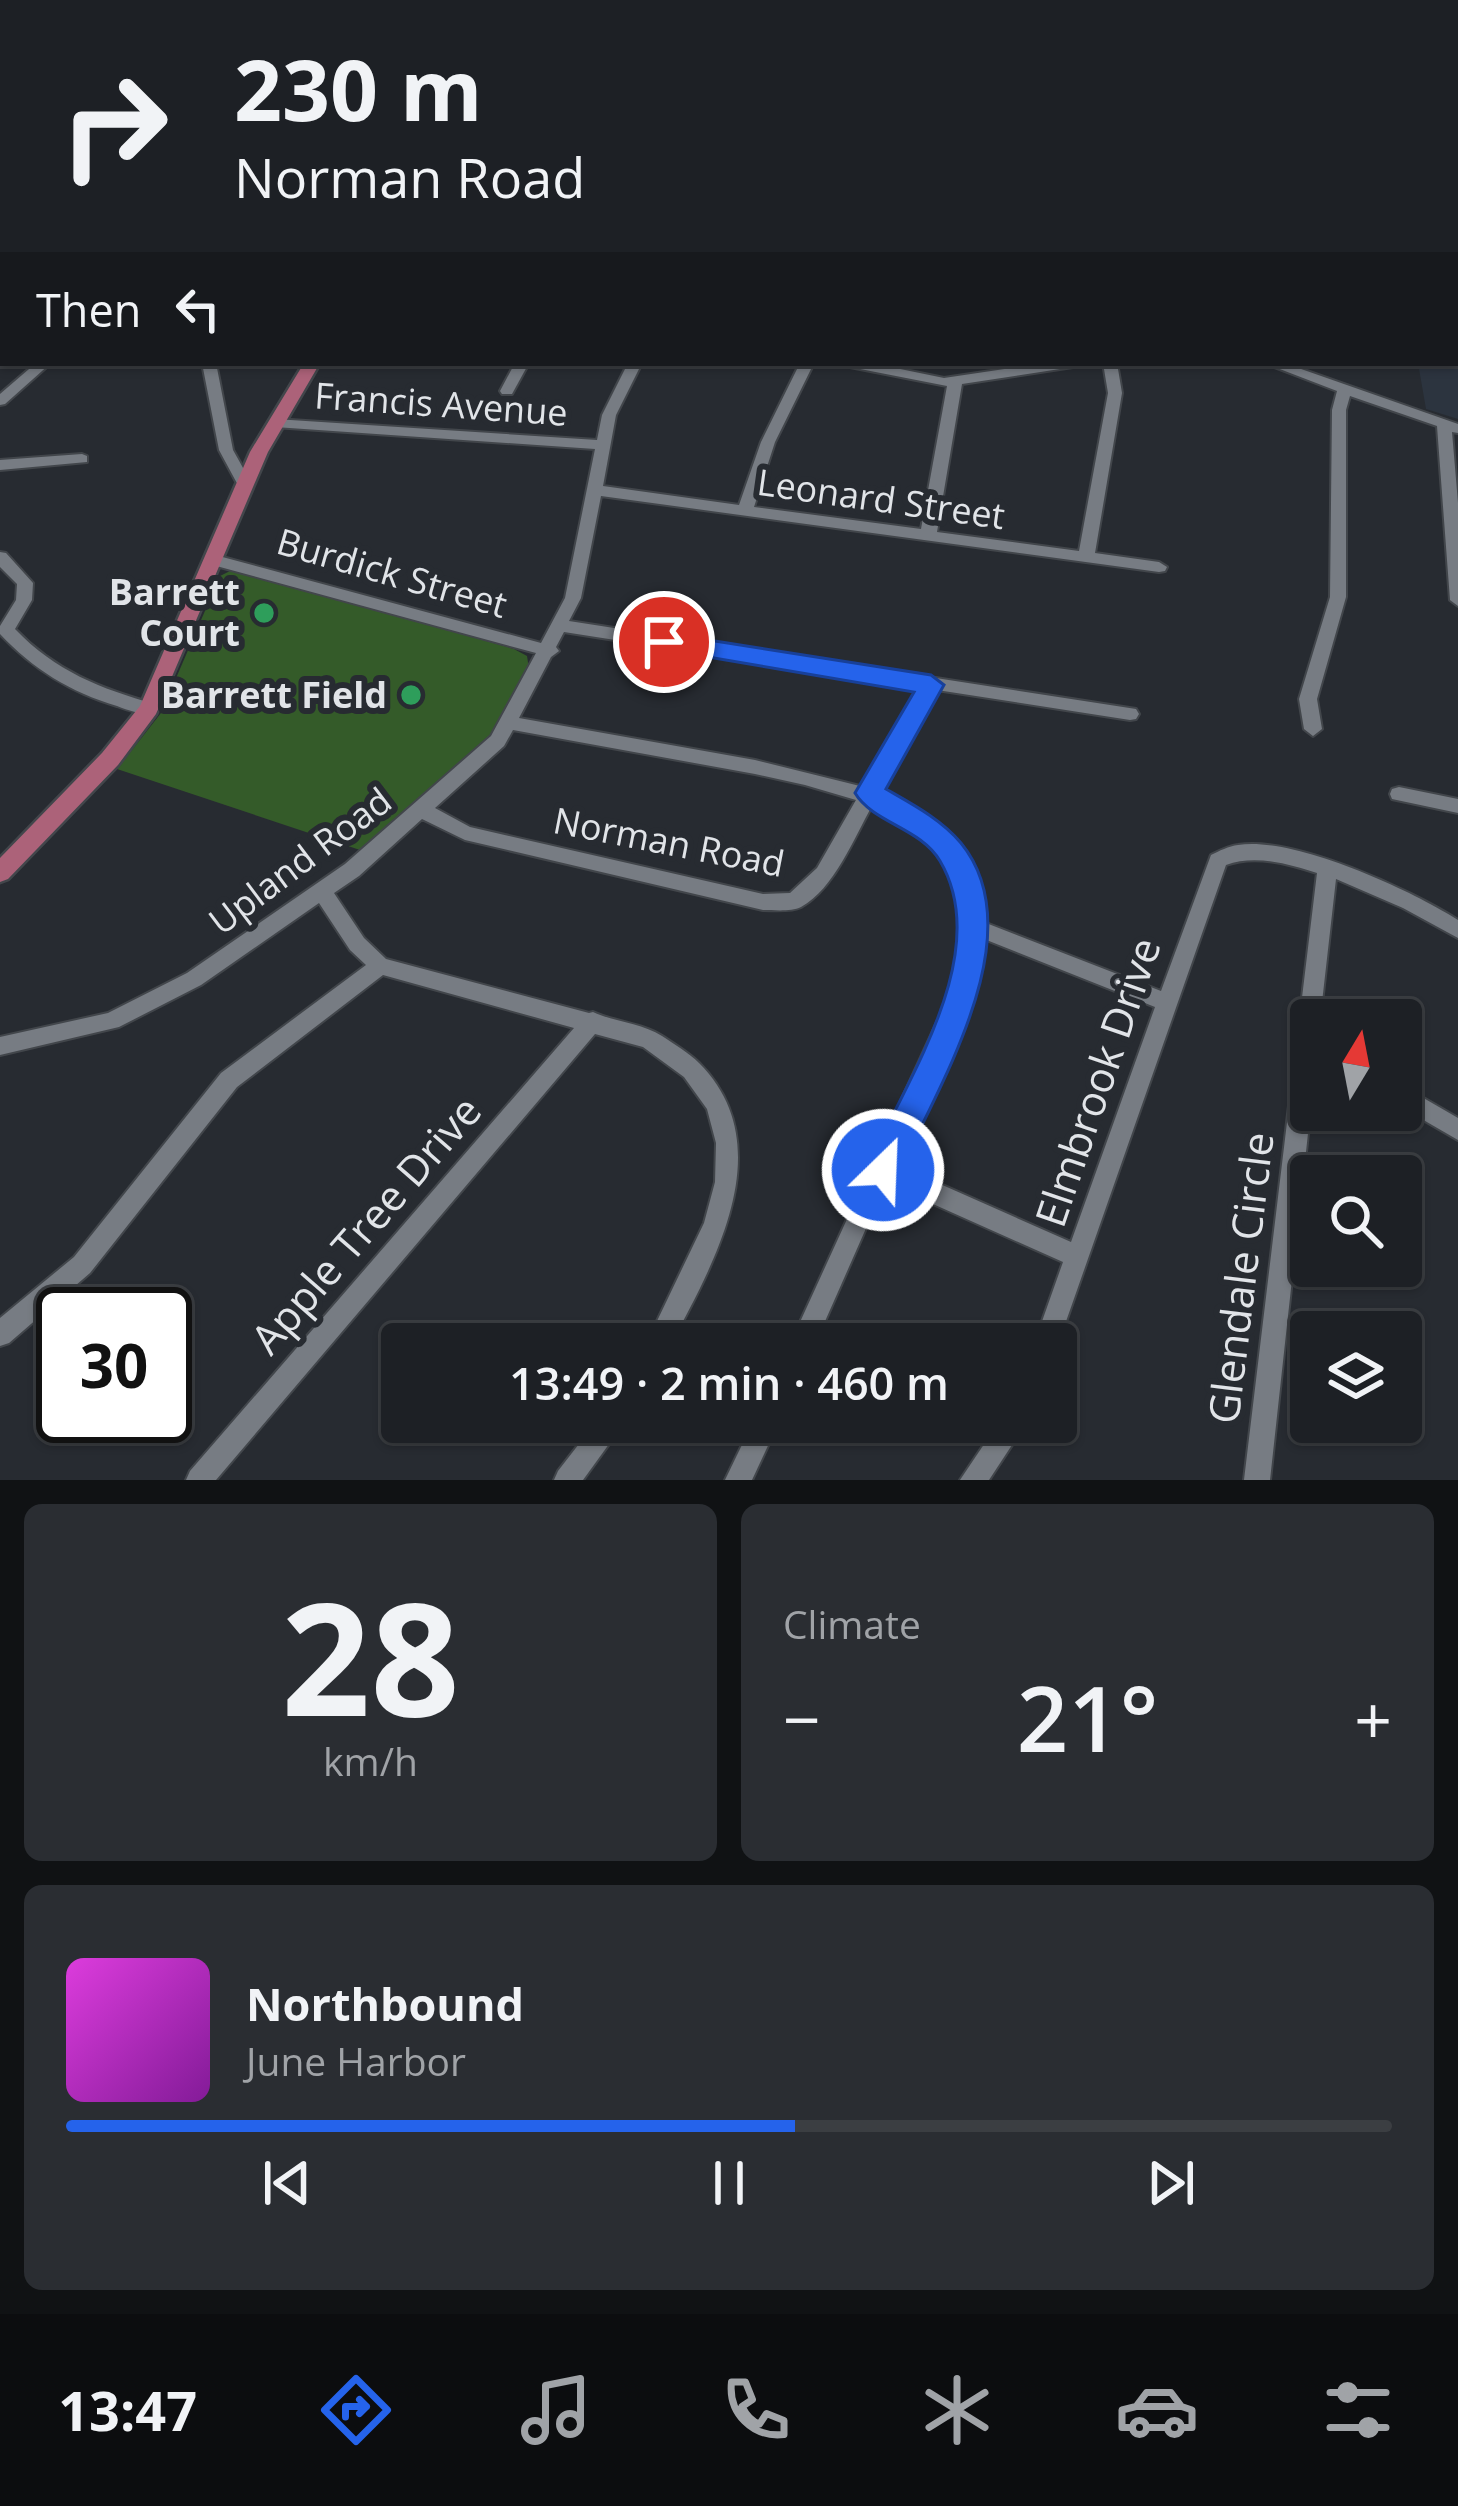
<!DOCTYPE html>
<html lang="en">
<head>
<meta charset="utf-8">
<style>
  body { margin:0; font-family:"Open Sans",sans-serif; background:#2a2d32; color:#f1f3f6; height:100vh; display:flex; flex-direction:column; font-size:45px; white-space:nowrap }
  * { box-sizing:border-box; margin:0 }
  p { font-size:39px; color:#a0a3a7 }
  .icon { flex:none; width:66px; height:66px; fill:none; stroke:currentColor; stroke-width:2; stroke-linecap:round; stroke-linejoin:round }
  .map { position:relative; height:1480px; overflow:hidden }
  .sheet { display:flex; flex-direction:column; gap:24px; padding:24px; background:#101214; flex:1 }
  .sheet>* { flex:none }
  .hud { position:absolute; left:0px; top:0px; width:1458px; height:366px; box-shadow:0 3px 9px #0004,0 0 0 3px #3b3e42; background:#1d2025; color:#f1f3f6; overflow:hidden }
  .needle { width:78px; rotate:10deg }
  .fabs { position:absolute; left:1290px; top:999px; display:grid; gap:24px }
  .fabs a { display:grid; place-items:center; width:132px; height:132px; border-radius:12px; background:#1d2025; box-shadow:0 3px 9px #0004,0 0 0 3px #3b3e42; font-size:60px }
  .speed { position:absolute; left:36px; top:1287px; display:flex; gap:24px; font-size:60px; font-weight:700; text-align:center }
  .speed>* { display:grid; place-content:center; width:156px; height:156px; border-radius:50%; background:#1d2025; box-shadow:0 3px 9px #0004,0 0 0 3px #3b3e42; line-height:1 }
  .speed .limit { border:6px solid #111; border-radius:18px; background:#fff; color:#111 }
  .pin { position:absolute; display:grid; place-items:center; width:102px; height:102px; color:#fff; margin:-51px; border:6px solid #fff; border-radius:50%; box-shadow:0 3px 12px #0007 }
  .me { position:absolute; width:132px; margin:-66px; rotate:24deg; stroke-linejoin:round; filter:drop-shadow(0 0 9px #0008) }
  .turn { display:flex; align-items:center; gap:42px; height:252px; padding:0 36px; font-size:54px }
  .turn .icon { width:156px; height:156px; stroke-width:2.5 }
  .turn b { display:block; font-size:84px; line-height:102px }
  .then { display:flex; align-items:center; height:114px; padding:0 36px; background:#0003; gap:24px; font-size:45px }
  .big { font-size:90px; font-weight:600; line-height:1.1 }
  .sheet .tile { flex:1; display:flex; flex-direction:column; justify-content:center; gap:18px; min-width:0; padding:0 42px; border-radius:18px; background:#2a2d32 }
  .sheet .dial { align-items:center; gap:0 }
  .dial b { font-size:156px; line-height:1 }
  .song { display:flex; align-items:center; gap:36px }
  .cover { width:144px; height:144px; border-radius:18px; background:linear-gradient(135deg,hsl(300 70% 55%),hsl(290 70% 35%)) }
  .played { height:12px; border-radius:6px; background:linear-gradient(90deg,#2563eb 55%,#3b3e42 55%) }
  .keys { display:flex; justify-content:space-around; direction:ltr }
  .heat { display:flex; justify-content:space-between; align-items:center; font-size:66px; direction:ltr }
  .sheet .tiles { flex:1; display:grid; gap:24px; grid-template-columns:1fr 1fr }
  .tile:last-child { grid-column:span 2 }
  .trip { position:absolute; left:381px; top:1323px; width:696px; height:120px; border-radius:12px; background:#1d2025; box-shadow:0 3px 9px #0004,0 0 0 3px #3b3e42; font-weight:600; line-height:120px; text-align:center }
  .dock { display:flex; height:192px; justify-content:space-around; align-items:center; background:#0c0d0f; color:#a0a3a7 }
  .dock .icon { width:84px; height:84px }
  .dock .current { color:#2563eb }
  .dock b { font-size:54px; color:#f1f3f6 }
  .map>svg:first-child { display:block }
</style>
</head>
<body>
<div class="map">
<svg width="1458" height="1480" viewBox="0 0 1458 1480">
  <rect width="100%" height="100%" fill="#272b31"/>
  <!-- built -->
  <polygon fill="#2c343f" points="1455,206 1458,207 1458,419 1426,409 1418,363 1455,363"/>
  <!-- green -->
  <polygon fill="#345b29" points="234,569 514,649 527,656 529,669 496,732 363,851 117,769 161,713 220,576"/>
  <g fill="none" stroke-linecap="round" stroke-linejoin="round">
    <defs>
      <g id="minor">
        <polygon points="36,0 47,0 45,3 34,3"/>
        <polygon points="337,0 370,0 375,3 342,3"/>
        <polygon points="425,0 436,0 434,3 423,3"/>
        <polygon points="786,0 822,0 827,3 791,3"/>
        <polygon points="899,0 910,0 907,3 896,3"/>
        <polygon points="1115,0 1125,0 1124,3 1114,3"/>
        <rect x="1326" y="0" width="10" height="3"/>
        <polygon points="1408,0 1418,0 1420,3 1410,3"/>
        <polygon points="1429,0 1458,0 1458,4 1434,3"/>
        <polygon points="3,35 3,43 0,44 0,36"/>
        <polygon points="0,72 3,73 3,79 0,78"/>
        <rect x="1455" y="95" width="3" height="7"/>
        <polygon points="3,175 3,183 0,184 0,176"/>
        <polygon points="0,232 3,233 3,243 0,242"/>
        <polygon points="3,276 3,285 0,286 0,277"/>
        <polygon points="36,363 51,363 5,404 0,405 0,394"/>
        <polygon points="202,363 216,363 233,450 252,484 249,487 239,487 219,450"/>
        <polygon points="515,363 529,363 512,394 502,394 500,391"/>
        <path d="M628 363H642L616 415 603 486 739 505 761 442 800 363H814L775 442 754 507 921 529 947 386 850 367 843 363H871L944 378 1045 363H1080L1073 367 962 384 937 532 1079 551 1108 393 1103 363H1117L1122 393 1095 553 1159 562 1167 567 1165 571 1159 572 601 496 581 598 569 621 1136 709 1139 714 1136 719 1130 720 937 690 879 794C935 817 983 857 986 923L1161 991 1211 855C1219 851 1229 846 1238 845 1294 836 1411 890 1458 920V938L1403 908 1336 879 1320 1020H1311V1106L1270 1480H1244L1317 873C1289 864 1255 854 1226 865L1056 1350V1344H1034L1063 1262 886 1183 815 1344H790L959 974C961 956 967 935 966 917 963 862 919 826 872 806 854 838 834 889 801 907 791 912 774 910 763 910L465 840 422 819 359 876 334 893 364 938 386 959 589 1013 593 1012C614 1022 642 1023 662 1036 674 1044 689 1053 699 1063 781 1145 715 1261 671 1344H646L704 1223 715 1182 716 1143 707 1109 684 1077 643 1047 595 1034 216 1480H186L190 1471 574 1028 383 975 237 1087 90 1273 9 1343 0 1346V1318L74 1257 221 1073 366 965 350 950 319 903 201 985 119 1027 0 1055V1037L108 1013 187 973 345 864 491 736 536 653 209 564 207 560 209 556 215 555 541 643 565 598 595 449 275 427 268 423 275 419 597 440 602 415ZM564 632 921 688 864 787 755 760 519 718 551 657 559 651 556 647ZM513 730 755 774 805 785 856 800 817 868 790 893 763 894 470 827 435 808 504 746ZM984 939 1155 1007 1071 1242 895 1164 979 974Z"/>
        <polygon points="1264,363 1284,363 1458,424 1458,433 1452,432 1458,503 1458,606 1450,600 1437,426 1350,396 1346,410 1346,597 1317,699 1322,729 1313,736 1304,729 1299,699 1330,597 1332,410 1337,391"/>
        <polygon points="82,454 87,456 87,462 0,470 0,460"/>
        <path d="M0 552 6 553 33 583 32 600 15 629C55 671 101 689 155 704L158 709 155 714C142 715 130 711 117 706 70 692 33 669 0 634V626L16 600 17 584 0 567Z"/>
        <polygon points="1399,787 1458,799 1458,813 1392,799 1390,794 1392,789"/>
        <polygon points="1401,1085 1458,1118 1458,1140 1401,1107"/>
        <polygon points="596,1422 625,1422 583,1480 554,1480 558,1471"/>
        <polygon points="753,1422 779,1422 752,1480 725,1480"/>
        <polygon points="999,1422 1027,1422 989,1480 960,1480"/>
      </g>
      <g id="major">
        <polygon points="532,0 544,0 530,3"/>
        <polygon points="304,363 320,363 268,452 156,714 118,765 8,879 0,882 0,858 102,753 140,706 250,452"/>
      </g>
    </defs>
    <!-- minor casing -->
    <use href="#minor" stroke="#42464b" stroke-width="4"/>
    <!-- major casing -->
    <use href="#major" stroke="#42464b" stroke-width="5"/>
    <!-- minor -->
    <use href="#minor" fill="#777c83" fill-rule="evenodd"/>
    <!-- major -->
    <use href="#major" fill="#ac6279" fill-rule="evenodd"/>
  </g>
  <!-- route -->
  <path fill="#2563eb" stroke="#184099" stroke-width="3" d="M664 633 931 675 944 685 886 789C912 804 941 819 961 843 1036 935 935 1091 895 1181L883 1186 871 1181 866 1170C904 1083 995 954 940 861 921 828 873 823 855 793L914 692 655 648V635Z"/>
  <!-- markers -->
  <g fill="#2e9e5b" stroke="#272b31" stroke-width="4.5">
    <circle cx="264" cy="613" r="12"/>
    <circle cx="411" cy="695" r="12"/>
  </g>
  <g text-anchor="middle" stroke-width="12" stroke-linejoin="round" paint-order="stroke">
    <!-- street labels -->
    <g font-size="36" fill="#e1e4e8" stroke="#272b31">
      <text transform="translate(441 404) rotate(4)" y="13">Francis Avenue</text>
      <text transform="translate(881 499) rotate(8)" y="13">Leonard Street</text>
      <text transform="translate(392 573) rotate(16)" y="13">Burdick Street</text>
      <text transform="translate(669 842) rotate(11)" y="13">Norman Road</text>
      <text transform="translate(300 861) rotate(-37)" y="13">Upland Road</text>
    </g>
    <!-- poi labels -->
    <g font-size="36" font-weight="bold" fill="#e1e4e8" stroke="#272b31" text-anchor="end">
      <text x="240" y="605">Barrett<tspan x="240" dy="41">Court</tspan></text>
      <text x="387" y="708">Barrett Field</text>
    </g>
    <!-- near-street labels -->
    <g font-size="42" fill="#e1e4e8" stroke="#272b31">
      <text transform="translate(1098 1082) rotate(-71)" y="15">Elmbrook Drive</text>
      <text transform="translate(366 1225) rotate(-49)" y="15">Apple Tree Drive</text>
      <text transform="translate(1241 1278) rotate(-83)" y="15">Glendale Circle</text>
    </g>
  </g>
</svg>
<div class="fabs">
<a><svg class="needle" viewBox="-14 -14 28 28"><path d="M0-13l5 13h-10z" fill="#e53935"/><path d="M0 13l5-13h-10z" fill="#a0a3a7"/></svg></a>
<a><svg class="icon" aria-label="search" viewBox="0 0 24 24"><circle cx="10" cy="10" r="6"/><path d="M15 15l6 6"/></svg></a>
<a><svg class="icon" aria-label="layers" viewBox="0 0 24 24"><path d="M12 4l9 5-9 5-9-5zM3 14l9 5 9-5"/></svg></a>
</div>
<div class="speed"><div class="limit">30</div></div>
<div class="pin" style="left:664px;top:642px;background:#d93025"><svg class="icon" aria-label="arrive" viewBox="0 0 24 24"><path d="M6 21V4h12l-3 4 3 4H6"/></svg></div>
<svg class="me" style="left:883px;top:1170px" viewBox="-20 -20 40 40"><circle r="17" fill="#2563eb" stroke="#fff" stroke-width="3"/><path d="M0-11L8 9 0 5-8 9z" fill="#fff"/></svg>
<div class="trip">13:49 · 2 min · 460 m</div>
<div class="hud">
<div class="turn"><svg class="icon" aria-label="right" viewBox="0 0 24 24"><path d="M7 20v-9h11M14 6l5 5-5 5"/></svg><div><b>230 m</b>Norman Road</div></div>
<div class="then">Then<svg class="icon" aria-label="left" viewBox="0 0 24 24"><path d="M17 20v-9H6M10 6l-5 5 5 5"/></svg></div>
</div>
</div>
<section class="sheet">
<div class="tiles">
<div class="tile dial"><b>28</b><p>km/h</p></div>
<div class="tile"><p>Climate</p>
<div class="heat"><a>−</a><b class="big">21°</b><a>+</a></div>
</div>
<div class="tile">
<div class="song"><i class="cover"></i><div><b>Northbound</b><p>June Harbor</p></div></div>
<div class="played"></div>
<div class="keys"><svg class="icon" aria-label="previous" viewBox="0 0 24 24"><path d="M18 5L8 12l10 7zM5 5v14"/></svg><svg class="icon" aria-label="pause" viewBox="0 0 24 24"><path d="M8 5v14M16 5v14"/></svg><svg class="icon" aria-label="next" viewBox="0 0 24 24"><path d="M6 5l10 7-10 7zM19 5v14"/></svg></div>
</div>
</div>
</section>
<nav class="dock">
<b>13:47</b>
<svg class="icon current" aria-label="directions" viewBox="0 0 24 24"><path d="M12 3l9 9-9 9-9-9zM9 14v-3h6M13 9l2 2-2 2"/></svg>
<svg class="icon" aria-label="music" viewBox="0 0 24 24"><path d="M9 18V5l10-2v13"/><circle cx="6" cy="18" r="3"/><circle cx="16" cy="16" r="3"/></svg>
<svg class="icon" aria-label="phone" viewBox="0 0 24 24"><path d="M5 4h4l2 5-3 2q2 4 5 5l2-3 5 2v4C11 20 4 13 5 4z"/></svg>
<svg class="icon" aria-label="climate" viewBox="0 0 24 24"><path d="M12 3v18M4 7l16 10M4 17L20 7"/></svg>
<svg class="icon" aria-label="car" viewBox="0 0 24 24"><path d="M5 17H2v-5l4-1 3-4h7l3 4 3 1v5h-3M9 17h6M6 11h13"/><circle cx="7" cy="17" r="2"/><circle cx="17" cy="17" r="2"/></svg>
<svg class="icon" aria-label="filters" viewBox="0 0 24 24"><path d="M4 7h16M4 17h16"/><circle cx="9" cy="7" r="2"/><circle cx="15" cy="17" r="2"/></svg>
</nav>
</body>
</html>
